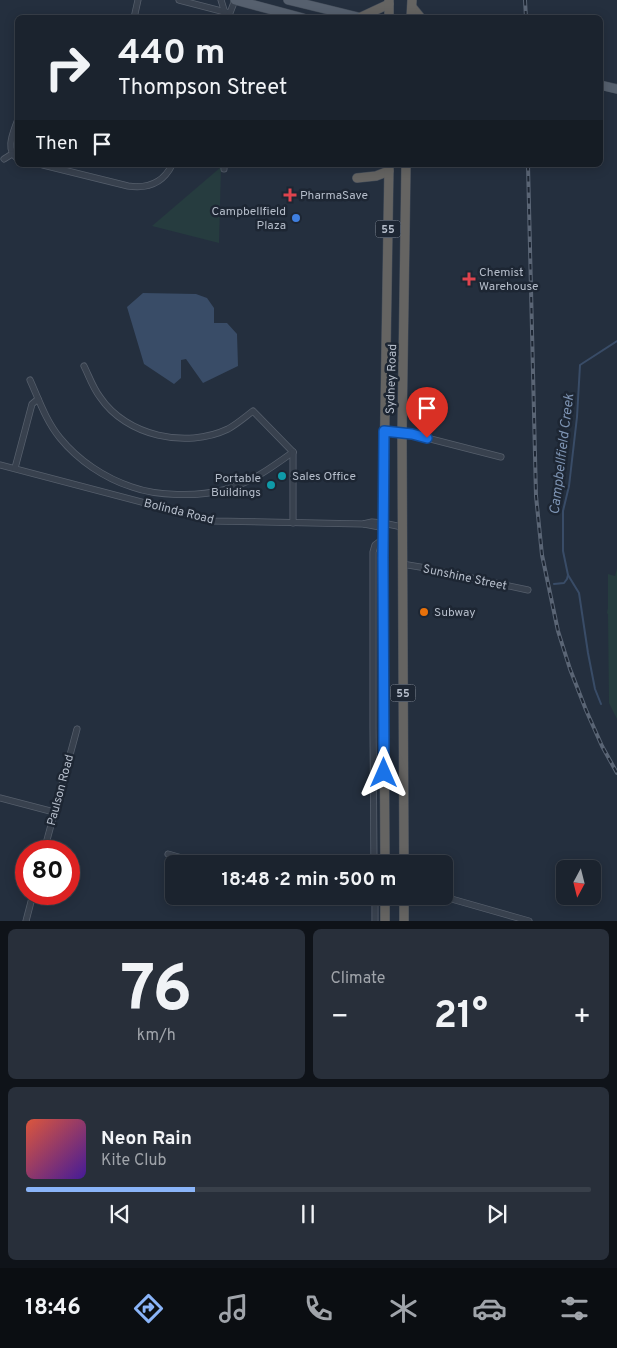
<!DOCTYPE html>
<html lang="en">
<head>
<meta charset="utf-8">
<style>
  body { margin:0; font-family:Overpass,sans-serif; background:#282f3a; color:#f1f3f6; height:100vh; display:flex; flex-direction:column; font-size:19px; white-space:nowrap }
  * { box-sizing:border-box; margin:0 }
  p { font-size:16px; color:#a0a4aa }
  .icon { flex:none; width:28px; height:28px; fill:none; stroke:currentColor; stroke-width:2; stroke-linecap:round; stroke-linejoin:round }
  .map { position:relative; height:921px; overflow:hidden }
  .details { display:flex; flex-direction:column; gap:8px; padding:8px; background:#0f1319; flex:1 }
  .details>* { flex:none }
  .guide { position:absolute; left:15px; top:15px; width:588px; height:152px; border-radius:8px; box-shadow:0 2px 12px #0003,0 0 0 1px #39404a; background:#1b232e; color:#f1f3f6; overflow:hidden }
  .needle { width:32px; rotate:187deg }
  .controls { position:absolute; left:556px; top:860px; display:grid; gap:10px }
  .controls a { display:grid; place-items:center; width:45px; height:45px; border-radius:8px; background:#1b232e; box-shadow:0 2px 12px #0003,0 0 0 1px #39404a; font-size:25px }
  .speed { position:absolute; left:15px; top:840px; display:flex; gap:10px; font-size:25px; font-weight:700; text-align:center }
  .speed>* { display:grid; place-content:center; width:65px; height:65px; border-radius:50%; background:#1b232e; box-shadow:0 2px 12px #0003,0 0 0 1px #39404a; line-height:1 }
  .speed .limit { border:8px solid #d22; background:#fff; color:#111 }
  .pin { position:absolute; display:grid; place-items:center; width:42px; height:42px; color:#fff; margin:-51px -21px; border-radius:50% 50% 50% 0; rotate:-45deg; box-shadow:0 0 5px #0007 }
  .pin .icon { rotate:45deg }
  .me { position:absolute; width:55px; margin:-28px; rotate:0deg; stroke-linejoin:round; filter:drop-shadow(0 0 4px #0008) }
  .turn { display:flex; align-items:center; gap:18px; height:105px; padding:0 20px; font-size:22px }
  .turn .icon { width:65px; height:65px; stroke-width:2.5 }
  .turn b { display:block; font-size:35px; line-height:42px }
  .then { display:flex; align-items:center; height:48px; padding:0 20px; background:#0003; gap:10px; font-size:19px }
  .big { font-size:38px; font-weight:700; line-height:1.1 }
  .details .card { flex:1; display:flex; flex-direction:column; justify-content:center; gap:8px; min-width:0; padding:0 18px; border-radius:8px; background:#282f3a }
  .details .dial { align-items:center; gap:0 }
  .dial b { font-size:65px; line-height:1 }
  .song { display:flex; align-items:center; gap:15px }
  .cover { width:60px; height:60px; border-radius:8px; background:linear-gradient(135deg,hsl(10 70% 55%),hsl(260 70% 35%)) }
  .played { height:5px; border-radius:2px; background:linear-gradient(90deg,#8ab4f8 30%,#39404a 30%) }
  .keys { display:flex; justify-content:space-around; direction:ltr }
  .heat { display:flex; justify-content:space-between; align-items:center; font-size:28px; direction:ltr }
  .details .tiles { flex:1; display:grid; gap:8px; grid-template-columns:1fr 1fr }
  .card:last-child { grid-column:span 2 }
  .trip { position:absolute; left:165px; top:855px; width:288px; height:50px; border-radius:8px; background:#1b232e; box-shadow:0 2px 12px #0003,0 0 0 1px #39404a; font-weight:700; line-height:50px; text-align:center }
  .menu { display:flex; height:80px; justify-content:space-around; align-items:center; background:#0b0e12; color:#a0a4aa }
  .menu .icon { width:35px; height:35px }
  .menu .on { color:#8ab4f8 }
  .menu b { font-size:22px; color:#f1f3f6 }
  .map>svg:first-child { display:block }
</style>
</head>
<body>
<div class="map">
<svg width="617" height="921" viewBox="0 0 617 921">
  <rect width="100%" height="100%" fill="#242f3e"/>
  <!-- green -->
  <g fill="#263c3f">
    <polygon points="221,167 219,243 152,226"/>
    <polygon points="617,568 617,719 609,703 608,614 607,613 608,608 608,574 615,576"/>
  </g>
  <!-- water -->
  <polygon fill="#394c67" points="143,293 196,294 207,298 214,308 214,323 227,323 237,334 238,366 203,383 186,359 181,360 181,378 174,384 144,364 127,307"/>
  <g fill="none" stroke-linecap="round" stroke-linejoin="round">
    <!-- stream -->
    <g stroke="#394c67" stroke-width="2">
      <polyline points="554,584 564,583 567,579 568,575"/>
      <polyline points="601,704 595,689 588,653 579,593 568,575 563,551 563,511 569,486 577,417 580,365 617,341"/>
    </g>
    <defs>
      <g id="minor">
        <polyline points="179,0 229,13"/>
        <polyline points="221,0 225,13"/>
        <polyline points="134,18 138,0"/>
        <polyline points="228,18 235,0"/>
        <path d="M18 119C14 131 4 150 18 159"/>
        <polyline points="4,159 12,154"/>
        <path d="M43 165 128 186C148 189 163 183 172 165"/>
        <polyline points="224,169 224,165"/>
        <path d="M84 366C89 376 93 388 100 397 126 436 186 449 228 429 237 424 245 417 253 411L293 452"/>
        <path d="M30 380C39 400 46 421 60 438 78 460 104 478 132 487 157 496 197 497 223 490 249 484 271 468 293 452"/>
        <polyline points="384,431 415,435 501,457"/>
        <polyline points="293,452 293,523"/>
        <polyline points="0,465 214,521 363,524 372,522 383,523 402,527"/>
        <polyline points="15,468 32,404 38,399"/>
        <polyline points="364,524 385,528"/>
        <polyline points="402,564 420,567 528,590"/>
        <polyline points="0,798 54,812"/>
        <polyline points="44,851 77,729"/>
        <polyline points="168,854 203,864"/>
        <polyline points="374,864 373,727 373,552 375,545 383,539"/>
        <polyline points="375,896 375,921"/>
        <polyline points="441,896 529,921"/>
        <polyline points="26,921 33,894"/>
      </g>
      <g id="primary">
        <polyline points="235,0 303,18"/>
        <polyline points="288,0 362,18"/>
        <polyline points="600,85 617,89"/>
      </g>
      <g id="trunk">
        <polyline points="412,7 421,18"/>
        <polyline points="361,17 389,4"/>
        <polyline points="389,18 389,0"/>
        <polyline points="411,18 412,0"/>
        <polyline points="357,178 376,176 389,171"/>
        <polyline points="385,864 383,537 389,165"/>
        <polyline points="404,864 402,433 406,165"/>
        <polyline points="385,896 385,921"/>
        <polyline points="404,896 404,921"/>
      </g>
    </defs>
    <!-- minor casing -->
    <use href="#minor" stroke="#565f6c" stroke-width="7"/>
    <!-- primary casing -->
    <use href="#primary" stroke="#414a57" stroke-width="10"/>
    <!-- trunk casing -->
    <use href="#trunk" stroke="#434c59" stroke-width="10"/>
    <!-- minor -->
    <use href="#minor" stroke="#38414e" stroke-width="5.5"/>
    <!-- primary -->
    <use href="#primary" stroke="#56606e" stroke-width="9"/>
    <!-- trunk -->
    <use href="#trunk" stroke="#656462" stroke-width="9"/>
    <defs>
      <g id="rail">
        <polyline points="525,0 526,18"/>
        <polyline points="528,165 536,496 542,555 558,631 570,669 586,710 602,746 617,773"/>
      </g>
    </defs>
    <!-- rail casing -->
    <use href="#rail" stroke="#5a6575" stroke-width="4"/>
    <!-- rail -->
    <use href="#rail" stroke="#1d2633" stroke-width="2" stroke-dasharray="5.5" stroke-linecap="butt"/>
  </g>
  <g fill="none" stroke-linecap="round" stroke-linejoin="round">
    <defs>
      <polyline id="route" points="384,773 383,558 384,431 412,434 427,438"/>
    </defs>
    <!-- route casing -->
    <use href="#route" stroke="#114b97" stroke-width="12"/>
    <!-- route -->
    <use href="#route" stroke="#1a73e8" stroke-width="9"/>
  </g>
  <!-- markers -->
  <g fill="#e0444e" stroke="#1d2633" stroke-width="2">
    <path d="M287.5 187.5h5v5h5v5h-5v5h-5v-5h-5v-5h5z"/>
    <path d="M466.5 271.5h5v5h5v5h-5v5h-5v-5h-5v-5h5z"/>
  </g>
  <circle fill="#3f7fe0" stroke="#1d2633" stroke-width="2" cx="296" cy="218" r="5"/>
  <g fill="#0f9aa8" stroke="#1d2633" stroke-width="2">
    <circle cx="282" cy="476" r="5"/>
    <circle cx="271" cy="485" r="5"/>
  </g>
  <circle fill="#e8710a" stroke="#1d2633" stroke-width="2" cx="424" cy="612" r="5"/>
  <g text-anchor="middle" stroke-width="5" stroke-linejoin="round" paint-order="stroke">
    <!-- shield labels -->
    <g fill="#1d2633" stroke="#878f9c" stroke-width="1">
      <rect x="375.5" y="220.5" width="25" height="17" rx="4"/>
      <rect x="390.5" y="684.5" width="25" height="17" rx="4"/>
    </g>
    <g font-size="11" font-weight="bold" fill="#b4bcc9">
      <text x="388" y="233">55</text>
      <text x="403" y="697">55</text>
    </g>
    <!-- poi labels -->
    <g font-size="12" fill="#b4bcc9" stroke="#1d2633" text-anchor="start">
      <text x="300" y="199">PharmaSave</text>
      <text x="286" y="215" text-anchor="end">Campbellfield<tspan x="286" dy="14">Plaza</tspan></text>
      <text x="479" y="276">Chemist<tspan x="479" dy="14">Warehouse</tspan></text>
      <text x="292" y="480">Sales Office</text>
      <text x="261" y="482" text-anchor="end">Portable<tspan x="261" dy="14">Buildings</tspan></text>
      <text x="434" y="616">Subway</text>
    </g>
    <!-- street labels -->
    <g font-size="12" fill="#b4bcc9" stroke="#1d2633">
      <text transform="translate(391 379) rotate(-88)" y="4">Sydney Road</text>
      <text transform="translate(179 511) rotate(14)" y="4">Bolinda Road</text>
      <text transform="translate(465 577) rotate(12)" y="4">Sunshine Street</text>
      <text transform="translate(60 790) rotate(-75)" y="4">Paulson Road</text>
    </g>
    <!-- water labels -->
    <g font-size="14" font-style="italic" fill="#7c92b1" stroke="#1d2633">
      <text transform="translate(561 454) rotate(-83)" y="5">Campbellfield Creek</text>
    </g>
  </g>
</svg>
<div class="controls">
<a><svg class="needle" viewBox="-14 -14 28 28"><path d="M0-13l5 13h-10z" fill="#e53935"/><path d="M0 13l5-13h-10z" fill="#a0a4aa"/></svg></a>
</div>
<div class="speed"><div class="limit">80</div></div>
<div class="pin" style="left:427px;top:438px;background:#d93025"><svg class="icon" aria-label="arrive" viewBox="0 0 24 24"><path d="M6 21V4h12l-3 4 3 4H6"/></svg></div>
<svg class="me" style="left:384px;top:773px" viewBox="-20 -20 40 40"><path d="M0-17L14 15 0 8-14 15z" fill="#1a73e8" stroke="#fff" stroke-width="4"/></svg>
<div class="trip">18:48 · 2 min · 500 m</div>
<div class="guide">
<div class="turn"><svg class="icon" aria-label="right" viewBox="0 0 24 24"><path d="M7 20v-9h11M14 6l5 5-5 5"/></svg><div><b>440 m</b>Thompson Street</div></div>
<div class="then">Then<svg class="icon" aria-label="arrive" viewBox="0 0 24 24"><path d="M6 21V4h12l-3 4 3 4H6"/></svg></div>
</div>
</div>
<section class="details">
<div class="tiles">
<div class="card dial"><b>76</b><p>km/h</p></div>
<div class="card"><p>Climate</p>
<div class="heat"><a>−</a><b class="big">21°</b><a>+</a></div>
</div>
<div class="card">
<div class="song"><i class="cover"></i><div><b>Neon Rain</b><p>Kite Club</p></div></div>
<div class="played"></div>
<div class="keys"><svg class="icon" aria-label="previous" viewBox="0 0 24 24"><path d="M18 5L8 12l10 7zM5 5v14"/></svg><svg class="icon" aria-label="pause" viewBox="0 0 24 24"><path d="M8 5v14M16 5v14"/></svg><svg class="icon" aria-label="next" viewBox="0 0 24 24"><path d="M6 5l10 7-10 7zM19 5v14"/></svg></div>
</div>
</div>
</section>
<nav class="menu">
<b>18:46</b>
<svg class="icon on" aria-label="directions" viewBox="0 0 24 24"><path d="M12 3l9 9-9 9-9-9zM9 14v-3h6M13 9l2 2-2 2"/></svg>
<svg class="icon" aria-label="music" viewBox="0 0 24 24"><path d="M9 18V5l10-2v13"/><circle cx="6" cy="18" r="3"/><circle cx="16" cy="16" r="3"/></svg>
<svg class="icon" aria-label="phone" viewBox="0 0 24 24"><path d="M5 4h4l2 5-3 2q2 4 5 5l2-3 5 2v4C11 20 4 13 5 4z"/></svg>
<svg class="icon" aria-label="climate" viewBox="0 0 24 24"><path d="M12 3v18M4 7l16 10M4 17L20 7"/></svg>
<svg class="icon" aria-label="car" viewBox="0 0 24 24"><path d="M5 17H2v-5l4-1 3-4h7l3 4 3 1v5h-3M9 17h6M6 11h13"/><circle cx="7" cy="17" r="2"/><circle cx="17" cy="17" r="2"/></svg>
<svg class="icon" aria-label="filters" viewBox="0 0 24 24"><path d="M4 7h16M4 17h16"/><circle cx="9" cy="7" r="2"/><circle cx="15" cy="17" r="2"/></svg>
</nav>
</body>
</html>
